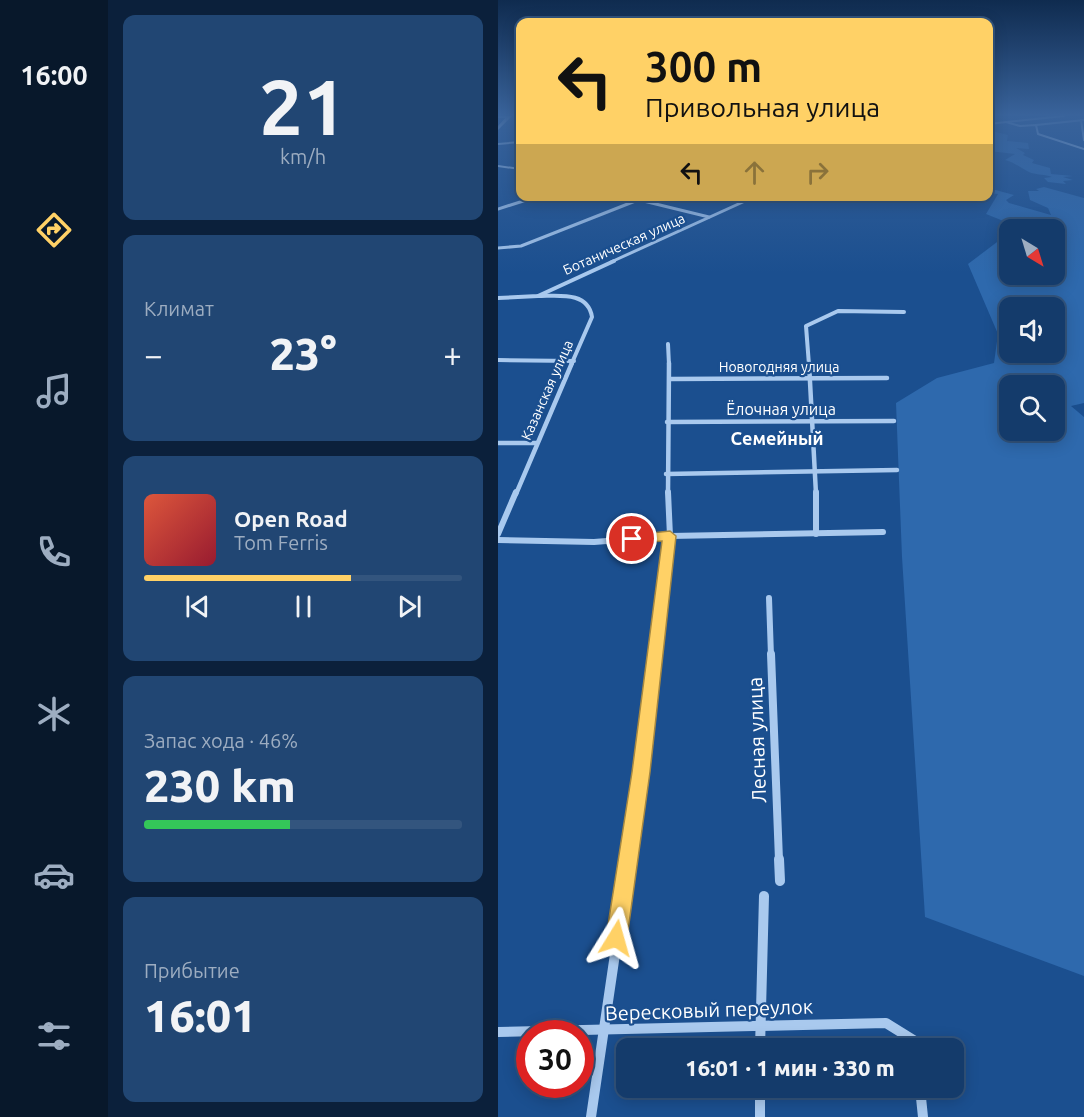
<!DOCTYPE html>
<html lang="ru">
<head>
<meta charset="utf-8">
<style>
  body { margin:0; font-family:Ubuntu,sans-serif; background:#214673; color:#f1f3f6; height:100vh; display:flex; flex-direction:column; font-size:22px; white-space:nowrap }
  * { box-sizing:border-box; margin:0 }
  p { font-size:20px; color:#9dadc1 }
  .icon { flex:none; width:33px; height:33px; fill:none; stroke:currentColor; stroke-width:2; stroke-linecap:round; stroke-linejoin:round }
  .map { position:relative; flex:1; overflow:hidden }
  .details { display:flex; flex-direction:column; gap:15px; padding:15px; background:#0b203b; width:390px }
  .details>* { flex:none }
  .hud { position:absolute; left:18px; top:18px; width:477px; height:183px; border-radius:12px; box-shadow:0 3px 15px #0003,0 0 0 2px #33557e; background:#ffd166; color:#111; overflow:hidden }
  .needle { width:39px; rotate:142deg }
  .tools { position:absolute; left:501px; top:219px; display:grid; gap:12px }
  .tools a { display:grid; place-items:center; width:66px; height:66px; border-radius:12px; background:#143b6b; box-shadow:0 3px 15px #0003,0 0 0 2px #33557e; font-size:30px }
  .speed { position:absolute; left:18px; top:1020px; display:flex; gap:12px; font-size:30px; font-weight:700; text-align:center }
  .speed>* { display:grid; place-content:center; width:78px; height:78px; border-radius:50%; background:#143b6b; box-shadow:0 3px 15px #0003,0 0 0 2px #33557e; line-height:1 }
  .speed .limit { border:9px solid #d22; background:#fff; color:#111 }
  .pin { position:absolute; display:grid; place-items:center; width:51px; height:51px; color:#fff; margin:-26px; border:3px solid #fff; border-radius:50%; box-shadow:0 2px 6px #0007 }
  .me { position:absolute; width:66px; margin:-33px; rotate:8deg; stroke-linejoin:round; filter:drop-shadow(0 0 4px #0008) }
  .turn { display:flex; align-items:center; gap:21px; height:126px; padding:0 30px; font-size:27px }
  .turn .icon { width:78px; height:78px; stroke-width:2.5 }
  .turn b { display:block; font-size:42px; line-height:51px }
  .lanes { display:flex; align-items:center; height:57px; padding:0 30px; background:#0003; justify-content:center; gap:30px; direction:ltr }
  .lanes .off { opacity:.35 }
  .big { font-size:45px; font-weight:800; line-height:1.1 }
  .details .widget { flex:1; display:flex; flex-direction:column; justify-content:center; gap:9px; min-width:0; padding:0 21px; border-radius:12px; background:#214673 }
  .details .dial { align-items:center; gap:0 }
  .dial b { font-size:78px; line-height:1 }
  .song { display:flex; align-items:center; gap:18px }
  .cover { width:72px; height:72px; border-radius:9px; background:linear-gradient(135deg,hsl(10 70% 55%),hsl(350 70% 35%)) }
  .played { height:6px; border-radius:3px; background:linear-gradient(90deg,#ffd166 65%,#33557e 65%) }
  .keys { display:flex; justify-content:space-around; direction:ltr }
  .heat { display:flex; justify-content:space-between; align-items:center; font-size:33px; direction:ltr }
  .charge { height:9px; border-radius:4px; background:linear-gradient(90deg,#34c759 46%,#33557e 0) }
  .trip { position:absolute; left:118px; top:1038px; width:348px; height:60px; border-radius:12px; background:#143b6b; box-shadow:0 3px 15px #0003,0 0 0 2px #33557e; font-weight:800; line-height:60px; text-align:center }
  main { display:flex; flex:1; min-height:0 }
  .tab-bar { display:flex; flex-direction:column; width:108px; justify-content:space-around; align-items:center; background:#08182b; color:#9dadc1 }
  .tab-bar .icon { width:42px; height:42px }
  .tab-bar .selected { color:#ffd166 }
  .tab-bar b { font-size:27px; color:#f1f3f6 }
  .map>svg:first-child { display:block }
</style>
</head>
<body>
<main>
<nav class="tab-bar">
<b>16:00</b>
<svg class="icon selected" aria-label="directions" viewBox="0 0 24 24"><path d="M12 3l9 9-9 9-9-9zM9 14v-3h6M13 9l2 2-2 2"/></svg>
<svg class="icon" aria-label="music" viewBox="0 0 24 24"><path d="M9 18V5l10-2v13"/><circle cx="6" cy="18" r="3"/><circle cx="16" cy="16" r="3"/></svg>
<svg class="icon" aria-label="phone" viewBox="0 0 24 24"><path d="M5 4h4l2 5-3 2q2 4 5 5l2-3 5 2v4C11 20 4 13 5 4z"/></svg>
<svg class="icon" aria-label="climate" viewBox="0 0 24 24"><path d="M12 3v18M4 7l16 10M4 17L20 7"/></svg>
<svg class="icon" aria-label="car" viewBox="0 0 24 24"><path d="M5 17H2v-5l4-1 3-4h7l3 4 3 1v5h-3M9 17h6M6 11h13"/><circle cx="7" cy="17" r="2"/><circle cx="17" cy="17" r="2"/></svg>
<svg class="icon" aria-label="filters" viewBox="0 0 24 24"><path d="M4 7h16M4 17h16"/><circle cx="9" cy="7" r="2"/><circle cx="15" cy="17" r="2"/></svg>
</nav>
<section class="details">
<div class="widget dial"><b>21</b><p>km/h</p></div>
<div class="widget"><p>Климат</p>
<div class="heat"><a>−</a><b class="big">23°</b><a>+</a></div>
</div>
<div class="widget">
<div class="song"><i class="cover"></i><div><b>Open Road</b><p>Tom Ferris</p></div></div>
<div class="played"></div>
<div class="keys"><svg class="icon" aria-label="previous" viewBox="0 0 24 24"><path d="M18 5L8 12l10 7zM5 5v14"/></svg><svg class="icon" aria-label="pause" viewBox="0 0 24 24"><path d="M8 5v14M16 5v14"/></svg><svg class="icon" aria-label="next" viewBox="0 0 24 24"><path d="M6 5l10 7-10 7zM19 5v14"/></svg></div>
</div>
<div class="widget"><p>Запас хода · 46%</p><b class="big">230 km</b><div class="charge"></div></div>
<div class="widget"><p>Прибытие</p><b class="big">16:01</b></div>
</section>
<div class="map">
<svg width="586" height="1117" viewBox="0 0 586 1117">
  <rect width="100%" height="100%" fill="#1b4f8f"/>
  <!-- green -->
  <g fill="#2e69ad" fill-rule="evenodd">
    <path d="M490 130 510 135 509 141 530 143 531 149 518 148 527 153 525 155 536 160 534 163 552 168 553 174 575 176 565 177 575 180 565 181 568 184 550 182 546 178 554 177C546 174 535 175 529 171 522 167 515 162 507 160L517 154 491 151Z"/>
    <path d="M491 185 494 189 516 195 508 200 511 203 553 215 550 208 532 200 530 191H541L538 189 546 187 586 198V403L573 406 586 417V976L427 917 404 557 398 403 439 378 496 363 500 334 470 264 507 236 508 222 488 214 500 194 491 193ZM512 230H556V274H512ZM512 308H556V352H512ZM512 386H556V430H512Z"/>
  </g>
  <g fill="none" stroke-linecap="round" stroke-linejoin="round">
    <!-- street-far6 -->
    <g stroke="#a9c9ee" stroke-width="2">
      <polyline points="0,117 11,117"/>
      <polyline points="583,120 586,140"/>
      <polyline points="508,122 522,126 538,125 540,134 586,149"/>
      <polyline points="490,124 566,116"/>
      <polyline points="538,125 586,120"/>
      <polyline points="0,144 22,142"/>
      <polyline points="0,166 22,169"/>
    </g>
    <!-- street-far5 -->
    <g stroke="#a9c9ee" stroke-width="3">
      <polyline points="125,196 211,217"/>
      <polyline points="0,209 41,196"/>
      <polyline points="0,248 23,246 150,196"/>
      <polyline points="113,262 258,196"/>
    </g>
    <!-- street-far4 -->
    <g stroke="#a9c9ee" stroke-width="4">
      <path d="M40 296C60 296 90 291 94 317L73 365"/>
      <polyline points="0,298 40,296 116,261"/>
      <polyline points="170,344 171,365"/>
      <polyline points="0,360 76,361"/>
      <polyline points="311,365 308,326 340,311 406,312"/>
    </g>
    <!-- street-far3 -->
    <g stroke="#a9c9ee" stroke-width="4.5">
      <polyline points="311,363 318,494"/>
      <polyline points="173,379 389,378"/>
      <polyline points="169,422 396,421"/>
      <polyline points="0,443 39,443"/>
      <polyline points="168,474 399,470"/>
      <polyline points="18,494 74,363"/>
      <polyline points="170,494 171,363"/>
    </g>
    <!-- street-far2 -->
    <g stroke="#a9c9ee" stroke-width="6">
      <polyline points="170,492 172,536 385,532"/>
      <polyline points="318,492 318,534"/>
      <polyline points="0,534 18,492"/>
      <polyline points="0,540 96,542 172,536 157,656"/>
      <polyline points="271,598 273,656"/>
    </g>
    <!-- street-far1 -->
    <g stroke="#a9c9ee" stroke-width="8">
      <polyline points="273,654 281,860"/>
      <polyline points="130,860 158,654"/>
    </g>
    <!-- street -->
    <g stroke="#a9c9ee" stroke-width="10">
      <polyline points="281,859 282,881"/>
      <polyline points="0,1032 388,1023 417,1041 418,1048"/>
      <polyline points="262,1048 266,896"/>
      <polyline points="262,1088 262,1117"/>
      <polyline points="422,1088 425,1117"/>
      <polyline points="93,1117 131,859"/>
    </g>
    <!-- secondary -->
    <polygon fill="#d6e6fa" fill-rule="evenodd" points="9,116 14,116 0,130 0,126"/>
  </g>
  <!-- sky -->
  <linearGradient id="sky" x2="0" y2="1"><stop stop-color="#0f2b4f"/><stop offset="0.42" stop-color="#39639b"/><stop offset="1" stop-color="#39639b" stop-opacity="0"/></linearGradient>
  <rect width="586" height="273" fill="url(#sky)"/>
  <!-- route -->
  <polygon fill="#ffd166" stroke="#a68842" stroke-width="1.5" points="172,531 178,536 152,772 129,938 126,945 118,948 111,945 108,938 134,772 164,541 134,544 127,539 134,535"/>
  <g text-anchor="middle" stroke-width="4.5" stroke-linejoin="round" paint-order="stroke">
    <!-- far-street labels -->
    <g font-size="14" fill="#fff" stroke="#1b4f8f">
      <text transform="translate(126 244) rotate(-24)" y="5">Ботаническая улица</text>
      <text x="281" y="372">Новогодняя улица</text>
      <text transform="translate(49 390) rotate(-66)" y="5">Казанская улица</text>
    </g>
    <!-- street labels -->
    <g font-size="16" fill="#fff" stroke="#1b4f8f">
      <text x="283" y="415">Ёлочная улица</text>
    </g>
    <!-- neighbourhood labels -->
    <g font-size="18" font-weight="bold" fill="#fff" stroke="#1b4f8f">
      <text x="279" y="445">Семейный</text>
    </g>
    <!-- near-street labels -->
    <g font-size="20" fill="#fff" stroke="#1b4f8f">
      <text transform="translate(259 740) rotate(-92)" y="7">Лесная улица</text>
      <text transform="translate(211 1010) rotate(-2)" y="7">Вересковый переулок</text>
    </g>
  </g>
</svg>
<div class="tools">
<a><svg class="needle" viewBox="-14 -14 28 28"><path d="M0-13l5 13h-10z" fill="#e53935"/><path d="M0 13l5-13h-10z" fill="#9dadc1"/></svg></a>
<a><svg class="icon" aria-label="sound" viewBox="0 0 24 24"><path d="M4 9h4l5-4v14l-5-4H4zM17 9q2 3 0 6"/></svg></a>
<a><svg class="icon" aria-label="search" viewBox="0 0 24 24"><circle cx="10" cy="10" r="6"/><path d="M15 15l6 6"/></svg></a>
</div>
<div class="speed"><div class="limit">30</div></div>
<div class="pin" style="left:134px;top:539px;background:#d93025"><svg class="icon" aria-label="arrive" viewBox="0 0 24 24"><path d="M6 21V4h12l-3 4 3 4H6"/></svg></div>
<svg class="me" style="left:118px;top:938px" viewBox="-20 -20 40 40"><path d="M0-17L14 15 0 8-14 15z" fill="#ffd166" stroke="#fff" stroke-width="4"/></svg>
<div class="trip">16:01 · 1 мин · 330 m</div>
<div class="hud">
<div class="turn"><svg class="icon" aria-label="left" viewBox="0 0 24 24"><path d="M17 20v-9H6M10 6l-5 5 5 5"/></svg><div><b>300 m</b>Привольная улица</div></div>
<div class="lanes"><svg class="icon" aria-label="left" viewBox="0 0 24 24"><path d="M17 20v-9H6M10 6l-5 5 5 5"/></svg><svg class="icon off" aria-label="ahead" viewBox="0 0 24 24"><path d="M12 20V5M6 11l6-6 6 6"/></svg><svg class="icon off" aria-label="right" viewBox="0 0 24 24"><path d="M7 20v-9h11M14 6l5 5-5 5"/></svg></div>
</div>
</div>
</main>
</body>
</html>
